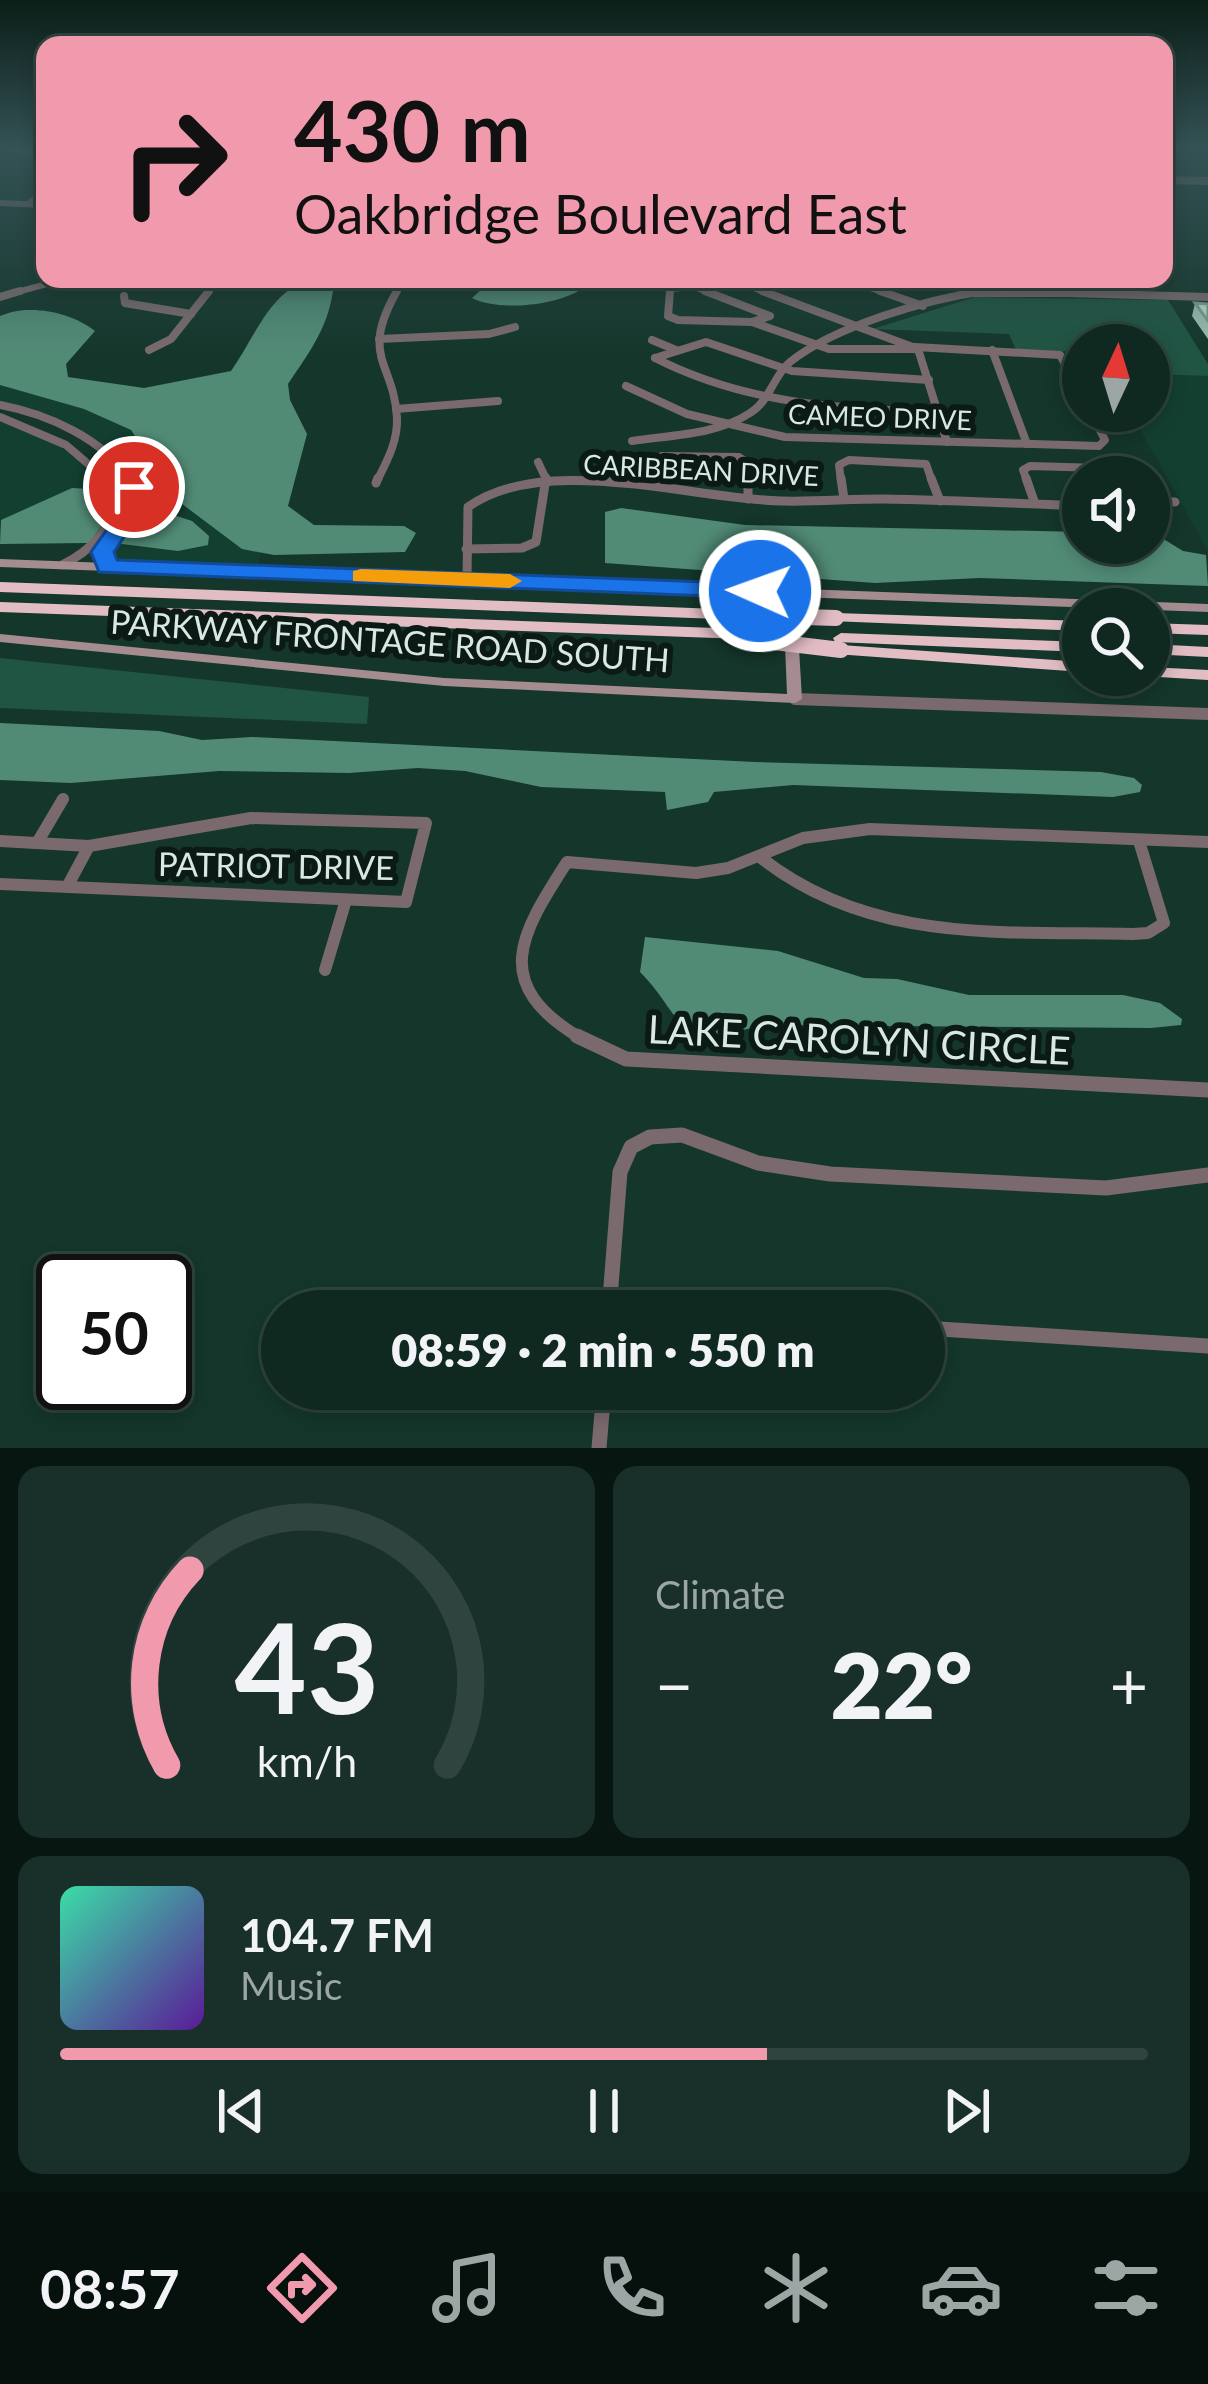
<!DOCTYPE html>
<html lang="en">
<head>
<meta charset="utf-8">
<style>
  body { margin:0; font-family:Lato,sans-serif; background:#183029; color:#f1f3f6; height:100vh; display:flex; flex-direction:column; font-size:45px; white-space:nowrap }
  * { box-sizing:border-box; margin:0 }
  p { font-size:39px; color:#9ba6a5 }
  .icon { flex:none; width:66px; height:66px; fill:none; stroke:currentColor; stroke-width:2; stroke-linecap:round; stroke-linejoin:round }
  .map { position:relative; height:1448px; overflow:hidden }
  .sheet { display:flex; flex-direction:column; gap:18px; padding:18px; background:#081612; flex:1 }
  .sheet>* { flex:none }
  .guide { position:absolute; left:36px; top:36px; width:1137px; height:252px; border-radius:24px; box-shadow:0 6px 18px #0003,0 0 0 3px #2f443e; background:#f29aad; color:#111; overflow:hidden }
  .needle { width:78px; rotate:4deg }
  .controls { position:absolute; left:1062px; top:324px; display:grid; gap:24px }
  .controls a { display:grid; place-items:center; width:108px; height:108px; border-radius:50%; background:#0f2820; box-shadow:0 6px 18px #0003,0 0 0 3px #2f443e; font-size:60px }
  .speed { position:absolute; left:36px; top:1254px; display:flex; gap:24px; font-size:60px; font-weight:700; text-align:center }
  .speed>* { display:grid; place-content:center; width:156px; height:156px; border-radius:50%; background:#0f2820; box-shadow:0 6px 18px #0003,0 0 0 3px #2f443e; line-height:1 }
  .speed .limit { border:6px solid #111; border-radius:18px; background:#fff; color:#111 }
  .pin { position:absolute; display:grid; place-items:center; width:102px; height:102px; color:#fff; margin:-51px; border:6px solid #fff; border-radius:50%; box-shadow:0 3px 12px #0007 }
  .me { position:absolute; width:132px; margin:-66px; rotate:272deg; stroke-linejoin:round; filter:drop-shadow(0 0 9px #0008) }
  .turn { display:flex; align-items:center; gap:42px; height:252px; padding:0 60px; font-size:54px }
  .turn .icon { width:156px; height:156px; stroke-width:2.5 }
  .turn b { display:block; font-size:84px; line-height:102px }
  .big { font-size:90px; font-weight:800; line-height:1.1 }
  .sheet .widget { flex:1; display:flex; flex-direction:column; justify-content:center; gap:18px; min-width:0; padding:0 42px; border-radius:24px; background:#183029 }
  .sheet .dial { align-items:center; gap:0 }
  .dial svg { height:312px; overflow:visible; fill:none; stroke:#2f443e; stroke-width:7; stroke-linecap:round; text-anchor:middle }
  .dial text { fill:#f1f3f6; stroke:none }
  .song { display:flex; align-items:center; gap:36px }
  .cover { width:144px; height:144px; border-radius:18px; background:linear-gradient(135deg,hsl(160 70% 55%),hsl(270 70% 35%)) }
  .played { height:12px; border-radius:6px; background:linear-gradient(90deg,#f29aad 65%,#2f443e 65%) }
  .keys { display:flex; justify-content:space-around; direction:ltr }
  .heat { display:flex; justify-content:space-between; align-items:center; font-size:66px; direction:ltr }
  .sheet .tiles { flex:1; display:grid; gap:18px; grid-template-columns:1fr 1fr }
  .widget:last-child { grid-column:span 2 }
  .trip { position:absolute; left:261px; top:1290px; width:684px; height:120px; border-radius:60px; background:#0f2820; box-shadow:0 6px 18px #0003,0 0 0 3px #2f443e; font-weight:800; line-height:120px; text-align:center }
  .dock { display:flex; height:192px; justify-content:space-around; align-items:center; background:#06100d; color:#9ba6a5 }
  .dock .icon { width:84px; height:84px }
  .dock .active { color:#f29aad }
  .dock b { font-size:54px; color:#f1f3f6 }
  .map>svg:first-child { display:block }
</style>
</head>
<body>
<div class="map">
<svg width="1208" height="1448" viewBox="0 0 1208 1448">
  <rect width="100%" height="100%" fill="#14362b"/>
  <!-- built -->
  <g fill="#133f31">
    <polygon points="1149,374 1208,376 1208,551 1130,411 1149,411"/>
    <polygon points="0,385 84,409 131,430 178,501 242,549 261,552 258,565 109,560 108,552 114,543 133,545 153,526 126,526 139,501 136,476 116,455 46,413 0,403"/>
    <polygon points="0,419 56,443 104,483 113,495 113,507 103,524 72,488 0,521"/>
  </g>
  <!-- green -->
  <g fill="#205443">
    <polygon points="975,297 1168,300 1208,364 1208,376 1149,374 1149,345 1083,345 1083,352 1016,350 1009,334 873,329"/>
    <polygon points="0,658 369,697 367,724 0,708"/>
  </g>
  <!-- water -->
  <g fill="#518b76">
    <path d="M320 279 334 283C330 325 311 350 288 384L290 400 307 434 288 506 314 525 404 526 416 533 405 552 274 555 242 549 178 501 131 430 84 409 0 385V316C28 303 72 312 95 331L66 364 68 377 144 388 231 371C255 338 273 281 320 279Z"/>
    <path d="M493 279H593V280C571 305 502 313 472 298Z"/>
    <polygon points="72,488 108,490 96,517 103,524 89,543 0,544 1,520"/>
    <polygon points="621,508 745,525 1083,532 1083,543 1149,543 1149,530 1183,551 1206,555 1208,586 980,578 875,583 605,563 605,512"/>
    <polygon points="174,515 192,521 209,536 208,545 178,551 114,543 126,526 153,526"/>
    <polygon points="0,723 159,731 202,740 252,737 755,762 1101,772 1134,778 1142,785 1140,792 1113,797 793,785 714,792 708,802 667,810 665,792 541,787 465,771 418,768 349,773 219,771 71,783 0,780"/>
    <path d="M645 937 778 951 864 978 897 979 969 995H1123L1160 1003 1182 1019 1181 1025 1151 1028 765 1025 738 1031 725 1040C669 1031 676 1008 640 972Z"/>
  </g>
  <g fill="none" stroke-linecap="round" stroke-linejoin="round">
    <!-- minor-far4 -->
    <g stroke="#7a6a6d" stroke-width="6">
      <polyline points="13,149 45,157"/>
      <polyline points="0,203 45,205"/>
      <polyline points="29,203 43,192 45,169"/>
      <polyline points="729,279 770,294"/>
      <polyline points="843,279 888,294"/>
      <polyline points="10,294 65,279"/>
      <polyline points="207,294 219,279"/>
      <polyline points="395,294 405,279"/>
      <polyline points="670,294 670,289 694,287 713,294"/>
      <polyline points="964,294 1109,294"/>
    </g>
    <!-- minor-far3 -->
    <g stroke="#7a6a6d" stroke-width="8">
      <polyline points="670,291 668,316 678,320 752,322"/>
      <polyline points="705,291 770,316 752,322"/>
      <polyline points="762,291 918,349"/>
      <polyline points="880,291 923,306"/>
      <polyline points="998,291 1208,297"/>
      <polyline points="124,296 125,303 191,314"/>
      <polyline points="0,297 20,291"/>
      <polyline points="752,322 829,349 918,349"/>
      <polyline points="379,339 489,334 515,327"/>
      <polyline points="652,340 676,350"/>
      <polyline points="915,347 1060,355 1083,396"/>
      <polyline points="918,349 947,442"/>
      <polyline points="149,350 171,339 209,291"/>
      <polyline points="992,350 1027,444"/>
      <path d="M655 358C745 404 839 409 938 412"/>
      <polyline points="655,358 706,342 792,371 929,380"/>
      <polyline points="626,386 687,414 785,437 1099,446 1105,440 1090,411"/>
      <path d="M0 405C48 414 104 439 131 481"/>
      <polyline points="396,409 498,401"/>
      <polyline points="0,417 66,445 108,481"/>
      <path d="M632 441C670 435 717 435 750 413 770 401 773 376 790 362 835 326 928 299 984 291"/>
      <polyline points="538,462 547,481"/>
      <path d="M377 481C387 461 398 441 397 418 394 362 359 357 397 291"/>
      <polyline points="655,481 662,456 739,457 748,463 748,481"/>
      <polyline points="841,481 839,465 849,460 926,464 932,481"/>
      <polyline points="1027,481 1023,470 1030,466 1101,468 1118,477"/>
    </g>
    <!-- minor-far2 -->
    <g stroke="#7a6a6d" stroke-width="9">
      <polyline points="748,478 748,499"/>
      <polyline points="841,478 844,499"/>
      <polyline points="931,478 940,501"/>
      <polyline points="1026,478 1034,501"/>
      <polyline points="376,483 378,478"/>
      <polyline points="655,485 656,478"/>
      <polyline points="1149,501 1175,502"/>
      <polyline points="466,549 522,548 536,542 546,478"/>
      <path d="M62 565C91 551 114 527 118 494L105 478"/>
      <polyline points="107,567 102,552 134,503 130,478"/>
      <path d="M467 579 468 507C544 452 692 499 781 501 815 502 848 499 882 499 949 500 1016 503 1083 506"/>
    </g>
    <!-- minor-far1 -->
    <g stroke="#7a6a6d" stroke-width="12">
      <polyline points="0,841 89,846 251,818 426,823 406,902 0,884"/>
      <polyline points="37,843 63,799"/>
      <path d="M760 857C870 944 1000 931 1133 934L1148 933 1164 923 1139 841"/>
      <polyline points="67,887 89,846"/>
      <polyline points="325,970 346,900"/>
      <path d="M582 1039C489 984 520 935 567 862L696 873 728 868 803 838 870 829 1208 842"/>
    </g>
    <!-- minor -->
    <g stroke="#7a6a6d" stroke-width="15">
      <polyline points="577,1036 626,1059 1208,1090"/>
      <polyline points="610,1308 650,1311"/>
      <polyline points="609,1311 620,1172 631,1147 650,1137 682,1135 758,1163 830,1174 1106,1188 1208,1175"/>
      <polyline points="924,1328 1208,1346"/>
      <polyline points="599,1448 604,1389"/>
    </g>
    <!-- tertiary-far1 -->
    <polyline stroke="#7a6a6d" stroke-width="8" points="1164,180 1208,181"/>
    <!-- tertiary -->
    <polyline stroke="#7a6a6d" stroke-width="12" points="795,699 1208,714"/>
    <!-- secondary -->
    <polygon fill="#a48c90" fill-rule="evenodd" points="0,559 1208,604 1208,612 796,597 802,699 795,703 444,686 0,642 0,634 444,678 787,694 783,596 0,567"/>
    <!-- motorway -->
    <g fill="#e2bdc4" fill-rule="evenodd">
      <polygon points="0,582 773,611 781,616 773,621 0,592"/>
      <polygon points="0,602 771,630 779,635 771,640 0,612"/>
      <polygon points="836,613 1083,621 1083,631 830,621 828,618 830,615"/>
      <polygon points="1149,623 1208,625 1208,635 1149,633"/>
      <polygon points="841,633 1083,642 1083,652 835,642 833,638"/>
      <polygon points="1149,644 1208,647 1208,657 1149,654"/>
      <polygon points="841,645 1083,662 1083,672 835,654 833,650"/>
      <polygon points="1149,667 1208,670 1208,680 1143,676 1149,675"/>
    </g>
    <!-- motorway-bridge -->
    <g stroke="#e2bdc4" stroke-width="16">
      <polyline points="773,616 836,618"/>
      <polyline points="766,641 841,650"/>
    </g>
  </g>
  <!-- wall -->
  <polygon fill="#9dbeb1" points="1195,303 1208,304 1208,339 1192,316"/>
  <!-- building -->
  <polygon fill="#b7ddce" stroke="#809b90" stroke-width="3" points="1195,303 1208,304 1208,321"/>
  <!-- sky -->
  <linearGradient id="sky" x2="0" y2="1"><stop stop-color="#0b1e18"/><stop offset="0.42" stop-color="#345255"/><stop offset="1" stop-color="#345255" stop-opacity="0"/></linearGradient>
  <rect width="1208" height="352" fill="url(#sky)"/>
  <!-- route -->
  <polygon fill="#1a73e8" stroke="#114b97" stroke-width="3" points="134,480 145,487 141,512 114,552 117,560 760,584 772,591 760,598 99,572 91,552 120,511 124,487"/>
  <!-- slow -->
  <polygon fill="#f59e0b" points="361,569 510,574 522,581 510,588 353,581 353,571"/>
  <g text-anchor="middle" stroke-width="12" stroke-linejoin="round" paint-order="stroke">
    <!-- far-street labels -->
    <g font-size="27" fill="#d7e9e1" stroke="#0c1a15">
      <text transform="translate(880 418) rotate(2)" y="9">CAMEO DRIVE</text>
      <text transform="translate(701 471) rotate(3)" y="9">CARIBBEAN DRIVE</text>
    </g>
    <!-- street labels -->
    <g font-size="33" fill="#d7e9e1" stroke="#0c1a15">
      <text transform="translate(390 641) rotate(4)" y="12">PARKWAY FRONTAGE ROAD SOUTH</text>
      <text transform="translate(276 866) rotate(1)" y="12">PATRIOT DRIVE</text>
    </g>
    <!-- near-street labels -->
    <g font-size="39" fill="#d7e9e1" stroke="#0c1a15">
      <text transform="translate(859 1040) rotate(3)" y="14">LAKE CAROLYN CIRCLE</text>
    </g>
  </g>
</svg>
<div class="controls">
<a><svg class="needle" viewBox="-14 -14 28 28"><path d="M0-13l5 13h-10z" fill="#e53935"/><path d="M0 13l5-13h-10z" fill="#9ba6a5"/></svg></a>
<a><svg class="icon" aria-label="sound" viewBox="0 0 24 24"><path d="M4 9h4l5-4v14l-5-4H4zM17 9q2 3 0 6"/></svg></a>
<a><svg class="icon" aria-label="search" viewBox="0 0 24 24"><circle cx="10" cy="10" r="6"/><path d="M15 15l6 6"/></svg></a>
</div>
<div class="speed"><div class="limit">50</div></div>
<div class="pin" style="left:134px;top:487px;background:#d93025"><svg class="icon" aria-label="arrive" viewBox="0 0 24 24"><path d="M6 21V4h12l-3 4 3 4H6"/></svg></div>
<svg class="me" style="left:760px;top:591px" viewBox="-20 -20 40 40"><circle r="17" fill="#1a73e8" stroke="#fff" stroke-width="3"/><path d="M0-11L8 9 0 5-8 9z" fill="#fff"/></svg>
<div class="trip">08:59 · 2 min · 550 m</div>
<div class="guide">
<div class="turn"><svg class="icon" aria-label="right" viewBox="0 0 24 24"><path d="M7 20v-9h11M14 6l5 5-5 5"/></svg><div><b>430 m</b>Oakbridge Boulevard East</div></div>
</div>
</div>
<section class="sheet">
<div class="tiles">
<div class="widget dial"><svg viewBox="0 0 100 80">
<path d="M14 69A42 42 0 1 1 86 69"/>
<path d="M14 69A42 42 0 0 1 20 19" stroke="#f29aad"/>
<text x="50" y="56" font-size="32" font-weight="700">43</text>
<text x="50" y="72" font-size="11">km/h</text>
</svg></div>
<div class="widget"><p>Climate</p>
<div class="heat"><a>−</a><b class="big">22°</b><a>+</a></div>
</div>
<div class="widget">
<div class="song"><i class="cover"></i><div><b>104.7 FM</b><p>Music</p></div></div>
<div class="played"></div>
<div class="keys"><svg class="icon" aria-label="previous" viewBox="0 0 24 24"><path d="M18 5L8 12l10 7zM5 5v14"/></svg><svg class="icon" aria-label="pause" viewBox="0 0 24 24"><path d="M8 5v14M16 5v14"/></svg><svg class="icon" aria-label="next" viewBox="0 0 24 24"><path d="M6 5l10 7-10 7zM19 5v14"/></svg></div>
</div>
</div>
</section>
<nav class="dock">
<b>08:57</b>
<svg class="icon active" aria-label="directions" viewBox="0 0 24 24"><path d="M12 3l9 9-9 9-9-9zM9 14v-3h6M13 9l2 2-2 2"/></svg>
<svg class="icon" aria-label="music" viewBox="0 0 24 24"><path d="M9 18V5l10-2v13"/><circle cx="6" cy="18" r="3"/><circle cx="16" cy="16" r="3"/></svg>
<svg class="icon" aria-label="phone" viewBox="0 0 24 24"><path d="M5 4h4l2 5-3 2q2 4 5 5l2-3 5 2v4C11 20 4 13 5 4z"/></svg>
<svg class="icon" aria-label="climate" viewBox="0 0 24 24"><path d="M12 3v18M4 7l16 10M4 17L20 7"/></svg>
<svg class="icon" aria-label="car" viewBox="0 0 24 24"><path d="M5 17H2v-5l4-1 3-4h7l3 4 3 1v5h-3M9 17h6M6 11h13"/><circle cx="7" cy="17" r="2"/><circle cx="17" cy="17" r="2"/></svg>
<svg class="icon" aria-label="filters" viewBox="0 0 24 24"><path d="M4 7h16M4 17h16"/><circle cx="9" cy="7" r="2"/><circle cx="15" cy="17" r="2"/></svg>
</nav>
</body>
</html>
